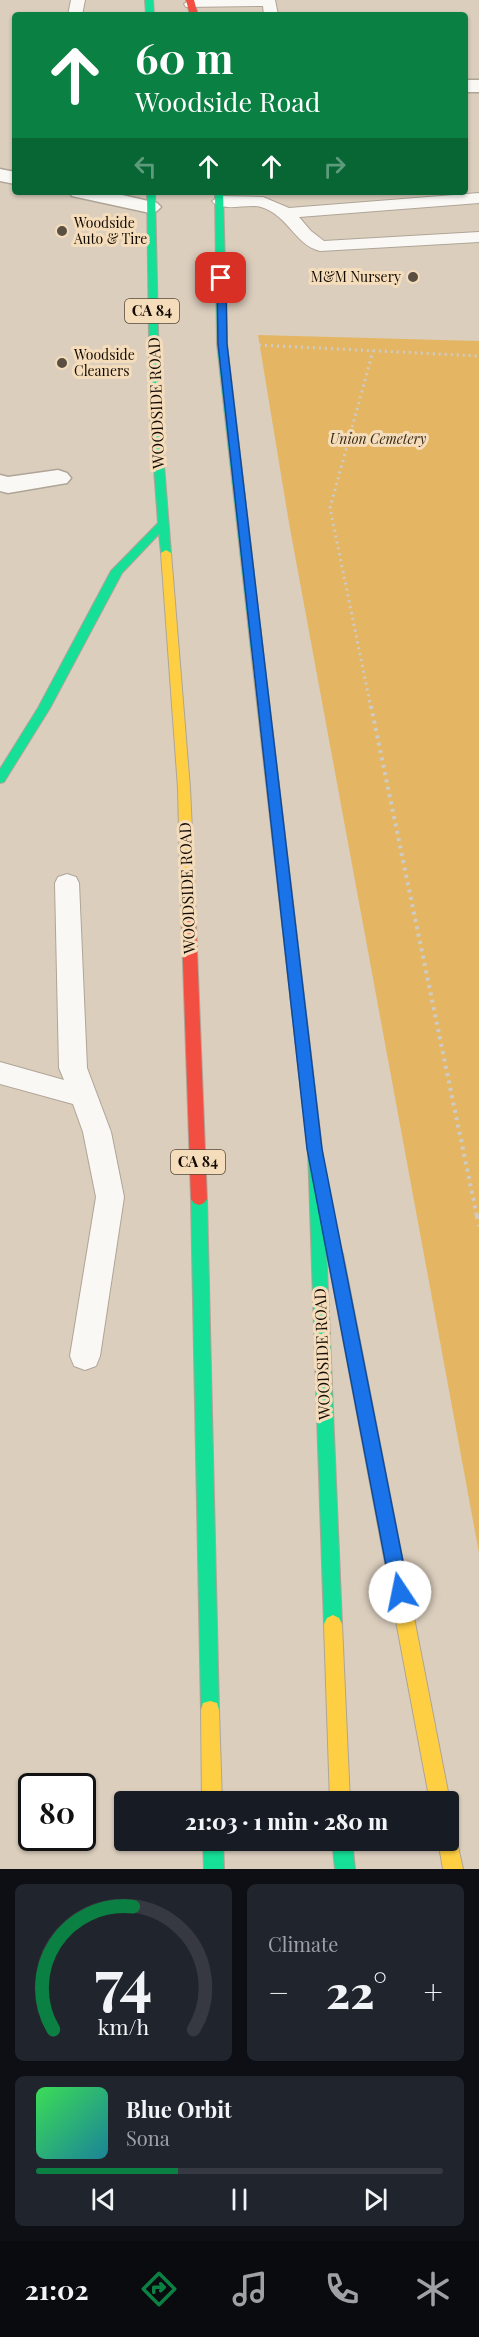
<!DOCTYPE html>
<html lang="en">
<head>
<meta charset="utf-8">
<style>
  body { margin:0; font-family:"Playfair Display",serif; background:#20242c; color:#f1f3f6; height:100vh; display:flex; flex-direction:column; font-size:22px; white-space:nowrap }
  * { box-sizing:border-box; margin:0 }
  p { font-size:20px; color:#9ea1a6 }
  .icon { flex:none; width:33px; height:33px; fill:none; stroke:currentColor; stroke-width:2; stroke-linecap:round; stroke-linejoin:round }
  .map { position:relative; height:1869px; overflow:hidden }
  .side { display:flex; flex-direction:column; gap:15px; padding:15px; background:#0d0f14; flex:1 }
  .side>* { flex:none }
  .guide { position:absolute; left:12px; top:12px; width:456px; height:183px; border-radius:6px; box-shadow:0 2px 4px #0004; background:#0b8043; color:#fff; overflow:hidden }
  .speed { position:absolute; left:18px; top:1773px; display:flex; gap:12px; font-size:30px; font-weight:700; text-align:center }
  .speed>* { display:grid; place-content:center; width:78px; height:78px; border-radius:50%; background:#171b24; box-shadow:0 2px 4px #0004; line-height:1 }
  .speed .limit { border:3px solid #111; border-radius:9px; background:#fff; color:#111 }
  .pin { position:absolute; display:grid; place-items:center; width:51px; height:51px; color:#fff; margin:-26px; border-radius:12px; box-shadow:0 3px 9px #0006 }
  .me { position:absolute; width:66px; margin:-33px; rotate:349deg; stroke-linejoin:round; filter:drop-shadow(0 0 4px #0008) }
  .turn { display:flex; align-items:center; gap:21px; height:126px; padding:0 24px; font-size:27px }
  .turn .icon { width:78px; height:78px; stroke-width:2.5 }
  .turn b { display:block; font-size:42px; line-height:51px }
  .lanes { display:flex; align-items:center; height:57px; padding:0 24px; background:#0003; justify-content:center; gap:30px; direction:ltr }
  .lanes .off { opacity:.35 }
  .big { font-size:45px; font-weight:800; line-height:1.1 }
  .side .widget { flex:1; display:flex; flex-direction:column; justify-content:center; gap:9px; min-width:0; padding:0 21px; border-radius:9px; background:#20242c }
  .side .dial { align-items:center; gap:0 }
  .dial svg { height:156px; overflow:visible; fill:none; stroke:#363941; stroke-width:7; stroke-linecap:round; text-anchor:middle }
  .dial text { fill:#f1f3f6; stroke:none }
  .song { display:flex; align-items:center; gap:18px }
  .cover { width:72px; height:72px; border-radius:9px; background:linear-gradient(135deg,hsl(130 70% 55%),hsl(190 70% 35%)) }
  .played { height:6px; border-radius:3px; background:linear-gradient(90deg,#0b8043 35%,#363941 35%) }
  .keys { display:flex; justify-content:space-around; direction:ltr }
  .heat { display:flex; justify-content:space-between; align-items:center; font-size:33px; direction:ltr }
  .side .tiles { flex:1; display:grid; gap:15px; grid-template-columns:1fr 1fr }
  .widget:last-child { grid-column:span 2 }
  .trip { position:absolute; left:114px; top:1791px; width:345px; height:60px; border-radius:6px; background:#171b24; box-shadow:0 2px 4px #0004; font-weight:800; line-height:60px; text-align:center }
  .tab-bar { display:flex; height:96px; justify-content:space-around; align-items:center; background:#090b0e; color:#9ea1a6 }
  .tab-bar .icon { width:42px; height:42px }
  .tab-bar .current { color:#0b8043 }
  .tab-bar b { font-size:27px; color:#f1f3f6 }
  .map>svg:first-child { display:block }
</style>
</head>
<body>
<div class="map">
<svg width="479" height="1869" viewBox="0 0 479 1869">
  <rect width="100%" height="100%" fill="#dbcebd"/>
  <!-- green -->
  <polygon fill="#e4b663" points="258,335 479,341 479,1553 289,523"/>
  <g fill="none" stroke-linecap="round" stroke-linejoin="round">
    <defs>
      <g id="lane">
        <polygon points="71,0 85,0 82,15 68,15"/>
        <polygon points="190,0 275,0 278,15 264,15 263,6 186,7 184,4"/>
        <path d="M479 193V203L299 217 311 231 324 241 479 232V242L320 251C295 245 288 215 261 207 248 203 221 213 212 201L220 196 263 197 289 208Z"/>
        <polygon points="67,874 76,877 79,883 87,1068 111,1132 124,1197 100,1356 96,1366 85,1370 74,1366 70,1356 96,1197 83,1132 73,1104 0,1084 0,1062 64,1080 59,1068 55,883 58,877"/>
      </g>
      <g id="street">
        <rect x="465" y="80" width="14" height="12"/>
        <polygon points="0,169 15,172 15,184 0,181"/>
        <polygon points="69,192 109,192 157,203 161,207 157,211 150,213 72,196"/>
        <polygon points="58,470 67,473 71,478 67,483 8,493 0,491 0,475 8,477"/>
      </g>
      <g id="fast">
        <polygon points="145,0 153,0 154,15 146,15"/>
        <polygon points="147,192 155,192 160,414 171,553 166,556 161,553 159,534 122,573 50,708 4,782 0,783 0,769 38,708 111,571 158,523 150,414"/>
        <polygon points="215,192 223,192 227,344 263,650 257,654 251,650 217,344"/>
        <polygon points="304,1049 309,1051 311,1055 322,1149 342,1624 339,1630 333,1633 327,1630 324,1624 308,1149 297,1055 299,1051"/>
        <polygon points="199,1193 204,1195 207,1199 219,1710 217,1717 210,1719 203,1717 201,1710 191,1199 194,1195"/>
        <polygon points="203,1840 223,1840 224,1869 204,1869"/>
        <polygon points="332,1840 352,1840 355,1869 335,1869"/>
      </g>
      <g id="slow">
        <polygon points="166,550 171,553 190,788 194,874 187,879 180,874 178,788 161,553"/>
        <polygon points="257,646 263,650 311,1055 309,1059 299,1059 297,1055 251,650"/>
        <polygon points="335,1247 341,1249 343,1254 450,1802 448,1805 448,1802 430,1802 327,1254 329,1249"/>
        <polygon points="333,1615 339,1618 342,1624 350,1802 330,1802 324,1624 327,1618"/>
        <polygon points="210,1701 217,1703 219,1710 222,1802 202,1802 201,1710 203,1703"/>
        <polygon points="448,1830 455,1833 463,1869 443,1869 438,1840 448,1840"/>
      </g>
      <g id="jam">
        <polygon points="186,0 194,0 198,15 190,15"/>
        <polygon points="187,869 194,874 207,1199 204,1203 199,1205 194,1203 191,1199 180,874"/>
      </g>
    </defs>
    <!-- lane casing -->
    <use href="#lane" stroke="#afa597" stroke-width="2"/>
    <!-- street casing -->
    <use href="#street" stroke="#afa597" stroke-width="3"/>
    <!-- fast casing -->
    <use href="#fast" stroke="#afa597" stroke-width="2"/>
    <!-- slow casing -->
    <use href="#slow" stroke="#afa597" stroke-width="2"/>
    <!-- jam casing -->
    <use href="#jam" stroke="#afa597" stroke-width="2"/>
    <!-- path-far2 -->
    <g stroke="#cecbc6" stroke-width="3" stroke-dasharray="2 4" stroke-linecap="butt">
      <polyline points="259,345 479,356"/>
      <polyline points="371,708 330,508 373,351"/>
    </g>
    <!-- path-far1 -->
    <polyline stroke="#cecbc6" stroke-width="4" stroke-dasharray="3 4.5" stroke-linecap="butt" points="371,706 477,1217"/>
    <!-- path -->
    <polyline stroke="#cecbc6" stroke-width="4.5" stroke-dasharray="4 6" stroke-linecap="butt" points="477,1215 479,1226"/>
    <!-- lane -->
    <use href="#lane" fill="#faf8f5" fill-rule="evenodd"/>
    <!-- street -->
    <use href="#street" fill="#faf8f5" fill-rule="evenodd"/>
    <!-- fast -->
    <use href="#fast" fill="#16e098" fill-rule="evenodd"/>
    <!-- slow -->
    <use href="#slow" fill="#ffcf43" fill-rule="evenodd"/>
    <!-- jam -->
    <use href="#jam" fill="#f24e42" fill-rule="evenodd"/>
  </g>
  <!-- route -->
  <polygon fill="#1a73e8" stroke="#114b97" stroke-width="1.5" points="221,275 226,278 227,344 322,1149 409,1592 406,1598 400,1601 393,1598 391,1592 307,1149 218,344 217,278"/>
  <!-- markers -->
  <g fill="#594f43" stroke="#f5ddbc" stroke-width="2">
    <circle cx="62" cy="231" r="6"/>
    <circle cx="413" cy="277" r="6"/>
    <circle cx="62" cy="363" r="6"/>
  </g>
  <g text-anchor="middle" stroke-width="6" stroke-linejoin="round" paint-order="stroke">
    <!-- far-poi labels -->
    <g font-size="14" fill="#130b02" stroke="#f5ddbc" text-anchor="start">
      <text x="74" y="228">Woodside<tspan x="74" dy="16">Auto &amp; Tire</tspan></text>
      <text x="401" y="282" text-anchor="end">M&amp;M Nursery</text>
      <text x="74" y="360">Woodside<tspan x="74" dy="16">Cleaners</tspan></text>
    </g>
    <!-- far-park labels -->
    <g font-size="14" font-style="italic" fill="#372a15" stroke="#f5ddbc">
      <text x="378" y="444">Union Cemetery</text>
    </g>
    <!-- shield labels -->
    <g fill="#f5ddbc" stroke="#574a3a" stroke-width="1.5">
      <rect x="125" y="299" width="54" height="24" rx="4.5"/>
      <rect x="171" y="1150" width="54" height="24" rx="4.5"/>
    </g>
    <g font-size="15" font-weight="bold" fill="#130b02">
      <text x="152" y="316">CA 84</text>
      <text x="198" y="1167">CA 84</text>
    </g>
    <!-- street labels -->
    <g font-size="16" fill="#130b02" stroke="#f5ddbc">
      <text transform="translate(156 403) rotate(-92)" y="6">WOODSIDE ROAD</text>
      <text transform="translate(187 888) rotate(-92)" y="6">WOODSIDE ROAD</text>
      <text transform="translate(322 1354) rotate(-92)" y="6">WOODSIDE ROAD</text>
    </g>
  </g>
</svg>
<div class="speed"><div class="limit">80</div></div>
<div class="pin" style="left:221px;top:278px;background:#d93025"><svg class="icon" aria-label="arrive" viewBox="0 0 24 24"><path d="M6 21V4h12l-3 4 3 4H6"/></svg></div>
<svg class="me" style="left:400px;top:1592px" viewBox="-20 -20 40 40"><circle r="19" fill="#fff"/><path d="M0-13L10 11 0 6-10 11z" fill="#1a73e8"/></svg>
<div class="trip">21:03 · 1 min · 280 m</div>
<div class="guide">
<div class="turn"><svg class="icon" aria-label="ahead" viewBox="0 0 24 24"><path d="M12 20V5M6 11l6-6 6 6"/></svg><div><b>60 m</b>Woodside Road</div></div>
<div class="lanes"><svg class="icon off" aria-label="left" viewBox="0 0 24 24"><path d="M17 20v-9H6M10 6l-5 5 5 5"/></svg><svg class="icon" aria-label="ahead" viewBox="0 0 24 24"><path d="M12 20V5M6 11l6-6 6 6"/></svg><svg class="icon" aria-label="ahead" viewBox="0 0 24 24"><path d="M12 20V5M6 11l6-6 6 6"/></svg><svg class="icon off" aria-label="right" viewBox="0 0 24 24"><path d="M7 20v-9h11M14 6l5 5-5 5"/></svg></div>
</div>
</div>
<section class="side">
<div class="tiles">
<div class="widget dial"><svg viewBox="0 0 100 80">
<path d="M14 69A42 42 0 1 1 86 69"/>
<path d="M14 69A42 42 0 0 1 55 6" stroke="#0b8043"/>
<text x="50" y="56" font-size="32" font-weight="700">74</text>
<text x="50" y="72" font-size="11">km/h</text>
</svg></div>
<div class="widget"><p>Climate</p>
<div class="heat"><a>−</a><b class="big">22°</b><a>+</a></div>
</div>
<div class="widget">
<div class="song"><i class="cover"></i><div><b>Blue Orbit</b><p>Sona</p></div></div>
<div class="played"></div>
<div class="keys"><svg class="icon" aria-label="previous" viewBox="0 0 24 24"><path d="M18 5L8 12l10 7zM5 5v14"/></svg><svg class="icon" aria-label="pause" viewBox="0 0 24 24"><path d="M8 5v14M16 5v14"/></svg><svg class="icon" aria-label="next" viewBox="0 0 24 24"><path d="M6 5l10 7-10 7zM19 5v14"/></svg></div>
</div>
</div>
</section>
<nav class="tab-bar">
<b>21:02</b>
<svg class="icon current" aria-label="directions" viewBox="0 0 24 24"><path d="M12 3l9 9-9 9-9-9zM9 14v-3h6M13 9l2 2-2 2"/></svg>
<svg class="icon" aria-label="music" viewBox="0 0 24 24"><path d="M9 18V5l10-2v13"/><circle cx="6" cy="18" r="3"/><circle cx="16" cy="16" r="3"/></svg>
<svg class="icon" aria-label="phone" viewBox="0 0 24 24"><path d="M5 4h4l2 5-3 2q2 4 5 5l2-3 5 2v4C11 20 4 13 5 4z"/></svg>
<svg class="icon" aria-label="climate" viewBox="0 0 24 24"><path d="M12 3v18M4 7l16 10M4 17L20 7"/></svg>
</nav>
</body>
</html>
